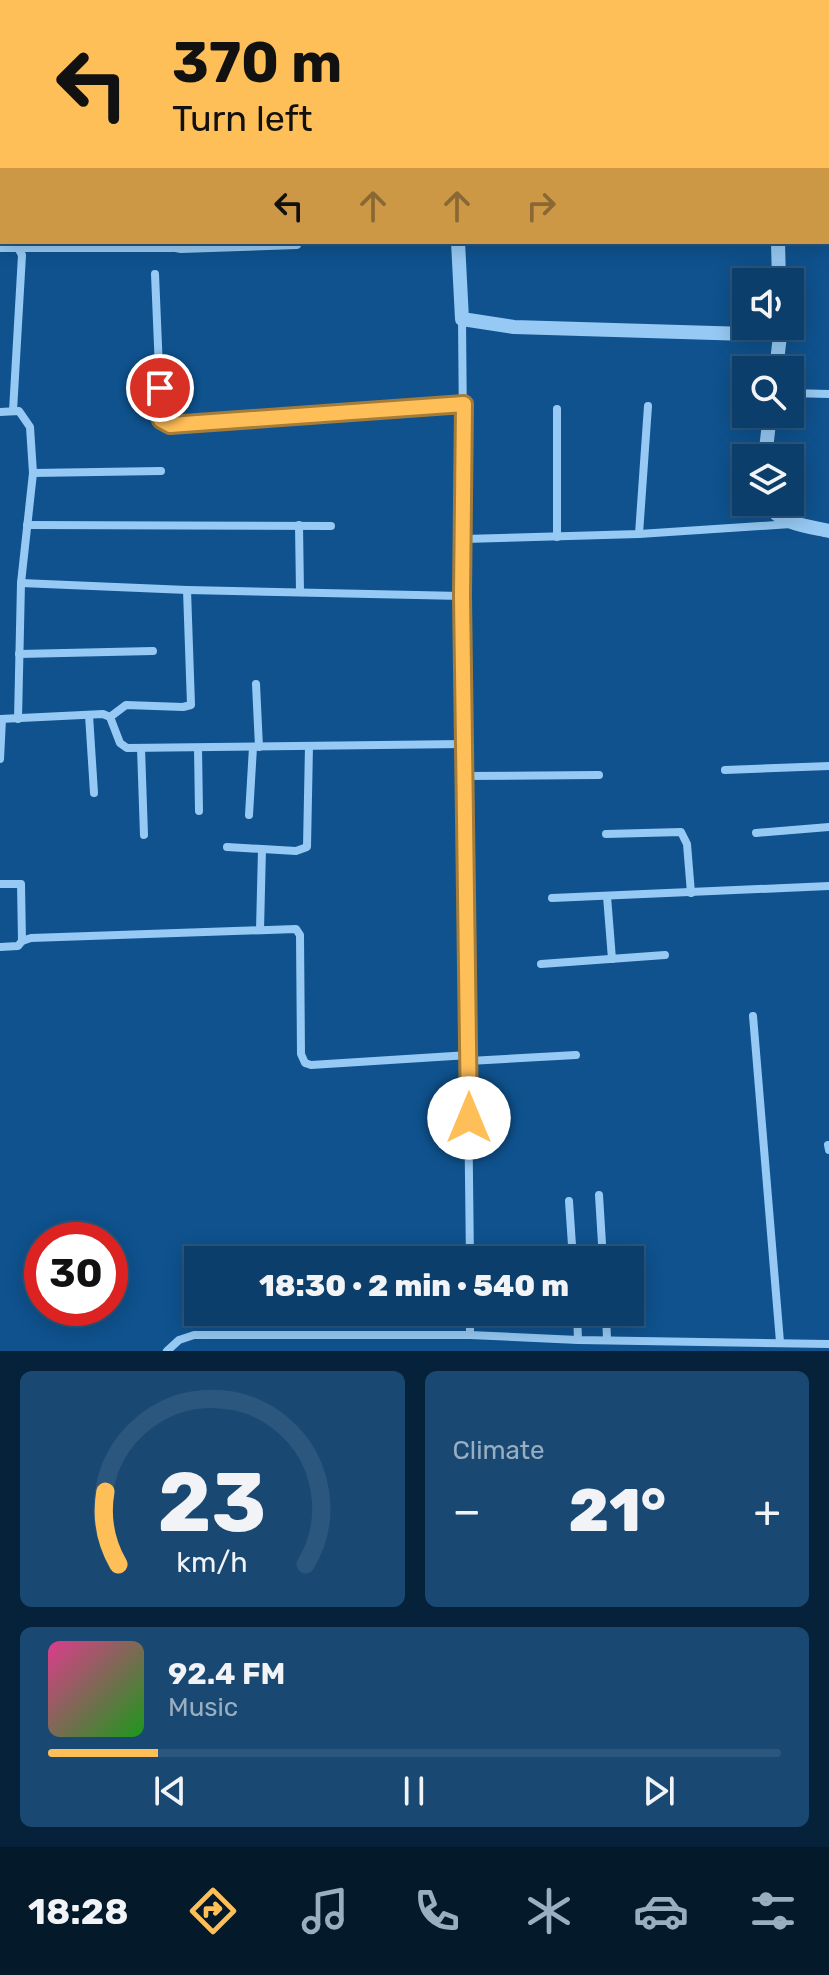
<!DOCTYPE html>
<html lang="en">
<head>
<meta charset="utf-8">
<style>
  body { margin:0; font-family:Rubik,sans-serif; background:#194972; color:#f1f3f6; height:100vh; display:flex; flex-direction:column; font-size:30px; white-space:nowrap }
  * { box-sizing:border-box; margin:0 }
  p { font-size:26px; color:#9aaec1 }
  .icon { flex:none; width:44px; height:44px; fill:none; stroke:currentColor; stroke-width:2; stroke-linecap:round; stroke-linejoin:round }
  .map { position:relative; height:1351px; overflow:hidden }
  .side { display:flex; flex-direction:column; gap:20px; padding:20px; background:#06223a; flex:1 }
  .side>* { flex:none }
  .top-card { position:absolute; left:0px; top:0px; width:830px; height:244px; box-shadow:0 4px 20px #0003,0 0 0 2px #2b577e; background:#ffbf58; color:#111; overflow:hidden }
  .controls { position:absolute; left:732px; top:268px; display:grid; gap:16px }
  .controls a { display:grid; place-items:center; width:72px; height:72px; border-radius:0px; background:#0b3e6a; box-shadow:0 4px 20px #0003,0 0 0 2px #2b577e; font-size:40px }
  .speed { position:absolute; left:24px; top:1222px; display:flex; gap:16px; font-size:40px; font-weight:700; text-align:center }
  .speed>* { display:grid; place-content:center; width:104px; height:104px; border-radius:50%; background:#0b3e6a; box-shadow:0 4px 20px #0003,0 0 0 2px #2b577e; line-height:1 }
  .speed .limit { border:12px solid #d22; background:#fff; color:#111 }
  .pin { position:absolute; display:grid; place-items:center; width:68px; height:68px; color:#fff; margin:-34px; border:4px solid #fff; border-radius:50%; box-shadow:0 2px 8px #0007 }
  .me { position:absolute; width:88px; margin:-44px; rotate:0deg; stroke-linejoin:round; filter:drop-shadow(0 0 6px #0008) }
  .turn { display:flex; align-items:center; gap:28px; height:168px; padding:0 40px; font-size:36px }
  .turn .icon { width:104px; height:104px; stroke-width:2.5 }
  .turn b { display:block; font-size:56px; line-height:68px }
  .lanes { display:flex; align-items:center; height:76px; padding:0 40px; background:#0003; justify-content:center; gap:40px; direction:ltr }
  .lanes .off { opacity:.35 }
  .big { font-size:60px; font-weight:800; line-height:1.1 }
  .side .tile { flex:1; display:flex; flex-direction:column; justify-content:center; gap:12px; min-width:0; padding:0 28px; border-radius:12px; background:#194972 }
  .side .dial { align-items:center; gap:0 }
  .dial svg { height:208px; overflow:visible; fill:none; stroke:#2b577e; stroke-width:7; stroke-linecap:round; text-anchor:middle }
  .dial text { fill:#f1f3f6; stroke:none }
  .song { display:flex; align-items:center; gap:24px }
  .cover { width:96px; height:96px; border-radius:12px; background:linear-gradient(135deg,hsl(330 70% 55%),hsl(120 70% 35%)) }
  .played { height:8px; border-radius:4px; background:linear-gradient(90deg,#ffbf58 15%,#2b577e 15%) }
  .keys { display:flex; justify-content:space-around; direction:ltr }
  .heat { display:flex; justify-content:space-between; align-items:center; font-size:44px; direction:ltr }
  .side .tiles { flex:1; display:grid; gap:20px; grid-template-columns:1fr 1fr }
  .tile:last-child { grid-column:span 2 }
  .trip { position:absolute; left:184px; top:1246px; width:460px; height:80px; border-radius:0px; background:#0b3e6a; box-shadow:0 4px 20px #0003,0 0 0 2px #2b577e; font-weight:800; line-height:80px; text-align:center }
  .tabs { display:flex; height:128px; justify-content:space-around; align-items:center; background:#04192a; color:#9aaec1 }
  .tabs .icon { width:56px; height:56px }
  .tabs .selected { color:#ffbf58 }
  .tabs b { font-size:36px; color:#f1f3f6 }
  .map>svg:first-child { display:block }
</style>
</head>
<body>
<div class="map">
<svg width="829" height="1351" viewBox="0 0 829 1351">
  <rect width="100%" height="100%" fill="#0f528e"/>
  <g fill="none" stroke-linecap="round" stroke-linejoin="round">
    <!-- minor -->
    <g stroke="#96c9f3" stroke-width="8">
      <polyline points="462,2 462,0"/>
      <polyline points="0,117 2,117"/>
      <polyline points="167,242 170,247 181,249 297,245"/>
      <polyline points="0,248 18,248 22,255 13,411"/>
      <polyline points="18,248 172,248"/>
      <polyline points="155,274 161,417 164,423 464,404"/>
      <polyline points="462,319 464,539 462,596 470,1260"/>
      <polyline points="790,393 829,394"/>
      <polyline points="0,412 19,411 30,427 33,473 21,583 18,719"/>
      <polyline points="33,473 161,471"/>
      <polyline points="27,525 331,526"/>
      <polyline points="299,525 300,592"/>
      <polyline points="639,534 648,406"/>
      <polyline points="557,537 557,409"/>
      <polyline points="464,539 639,534 791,524"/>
      <polyline points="21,583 187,590 462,596"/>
      <polyline points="19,654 153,651"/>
      <polyline points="256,684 259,747"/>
      <polyline points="89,715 94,793"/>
      <polyline points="110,717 126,705 183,707 191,705 187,590"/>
      <polyline points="0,719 103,714 110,717 120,743 127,748 464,744"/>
      <polyline points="141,748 144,835"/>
      <polyline points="198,748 199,811"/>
      <polyline points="0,759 2,719"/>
      <polyline points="725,770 829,766"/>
      <polyline points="465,776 599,775"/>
      <polyline points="249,815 253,747"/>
      <polyline points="756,833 829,827"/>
      <polyline points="606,834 681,832 687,844 691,893"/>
      <polyline points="227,847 296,851 307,847 309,746"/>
      <polyline points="0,884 21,884 22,941"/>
      <polyline points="607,896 612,959"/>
      <polyline points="552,898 829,886"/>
      <polyline points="260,930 262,849"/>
      <polyline points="0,947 18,946 22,941 31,938 296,929 300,935 301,1054 305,1063 311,1065 469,1055"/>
      <polyline points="541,964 665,955"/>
      <polyline points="753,1016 780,1342"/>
      <polyline points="469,1061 576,1055"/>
      <polyline points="828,1145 829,1150"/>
      <polyline points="599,1195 603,1260"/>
      <polyline points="569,1201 573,1260"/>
      <polyline points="470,1312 470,1335"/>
      <polyline points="577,1312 578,1340"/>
      <polyline points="606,1312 607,1340"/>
      <polyline points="167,1351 179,1340 194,1335 470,1335 578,1340 829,1344"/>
    </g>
    <!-- tertiary -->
    <g stroke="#96c9f3" stroke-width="14">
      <polyline points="147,0 150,2"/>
      <polyline points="785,2 785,0"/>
      <polyline points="458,242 462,319 514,327 781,335"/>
      <polyline points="778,242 779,282"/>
      <polyline points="776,370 781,327"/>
      <polyline points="765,458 770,414"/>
      <path d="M766 502C779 524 806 526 829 531"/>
    </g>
  </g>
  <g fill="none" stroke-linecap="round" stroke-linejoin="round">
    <defs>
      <polyline id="route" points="160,388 161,420 170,425 464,404 462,596 469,1118"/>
    </defs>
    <!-- route casing -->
    <use href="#route" stroke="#a67c39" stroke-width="20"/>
    <!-- route -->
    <use href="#route" stroke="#ffbf58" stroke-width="14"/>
  </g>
</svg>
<div class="controls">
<a><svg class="icon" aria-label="sound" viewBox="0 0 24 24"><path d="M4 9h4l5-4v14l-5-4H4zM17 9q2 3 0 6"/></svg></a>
<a><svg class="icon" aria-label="search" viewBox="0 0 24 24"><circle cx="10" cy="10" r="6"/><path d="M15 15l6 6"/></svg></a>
<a><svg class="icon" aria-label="layers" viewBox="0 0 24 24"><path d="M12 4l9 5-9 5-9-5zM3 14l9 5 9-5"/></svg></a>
</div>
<div class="speed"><div class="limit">30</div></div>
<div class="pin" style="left:160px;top:388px;background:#d93025"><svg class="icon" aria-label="arrive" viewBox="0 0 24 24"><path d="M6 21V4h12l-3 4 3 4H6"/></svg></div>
<svg class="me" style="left:469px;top:1118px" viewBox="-20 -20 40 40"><circle r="19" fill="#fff"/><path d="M0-13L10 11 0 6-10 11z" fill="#ffbf58"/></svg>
<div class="trip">18:30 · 2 min · 540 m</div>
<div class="top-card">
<div class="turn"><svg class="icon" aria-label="left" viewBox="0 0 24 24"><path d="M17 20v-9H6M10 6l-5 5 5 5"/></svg><div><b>370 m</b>Turn left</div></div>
<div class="lanes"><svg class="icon" aria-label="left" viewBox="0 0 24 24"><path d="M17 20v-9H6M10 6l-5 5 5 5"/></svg><svg class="icon off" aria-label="ahead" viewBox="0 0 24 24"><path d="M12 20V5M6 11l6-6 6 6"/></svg><svg class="icon off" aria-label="ahead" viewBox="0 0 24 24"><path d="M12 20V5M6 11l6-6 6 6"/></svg><svg class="icon off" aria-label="right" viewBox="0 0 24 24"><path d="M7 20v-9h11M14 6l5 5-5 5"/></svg></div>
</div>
</div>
<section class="side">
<div class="tiles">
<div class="tile dial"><svg viewBox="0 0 100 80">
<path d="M14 69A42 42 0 1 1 86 69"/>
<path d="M14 69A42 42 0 0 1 9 41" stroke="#ffbf58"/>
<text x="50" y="56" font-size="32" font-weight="700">23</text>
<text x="50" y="72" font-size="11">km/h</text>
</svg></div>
<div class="tile"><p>Climate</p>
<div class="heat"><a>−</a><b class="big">21°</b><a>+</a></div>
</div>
<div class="tile">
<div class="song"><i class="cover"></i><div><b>92.4 FM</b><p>Music</p></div></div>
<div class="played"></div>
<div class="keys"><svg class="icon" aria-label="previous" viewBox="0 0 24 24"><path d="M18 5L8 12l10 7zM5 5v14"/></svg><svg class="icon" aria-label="pause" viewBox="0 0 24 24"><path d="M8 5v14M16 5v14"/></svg><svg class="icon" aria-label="next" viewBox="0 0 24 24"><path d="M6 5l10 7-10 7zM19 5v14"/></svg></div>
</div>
</div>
</section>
<nav class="tabs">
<b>18:28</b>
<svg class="icon selected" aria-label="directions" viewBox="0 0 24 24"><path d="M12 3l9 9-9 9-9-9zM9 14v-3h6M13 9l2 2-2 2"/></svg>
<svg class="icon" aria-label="music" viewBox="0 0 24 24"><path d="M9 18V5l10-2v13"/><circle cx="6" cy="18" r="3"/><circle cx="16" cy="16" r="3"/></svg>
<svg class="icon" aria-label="phone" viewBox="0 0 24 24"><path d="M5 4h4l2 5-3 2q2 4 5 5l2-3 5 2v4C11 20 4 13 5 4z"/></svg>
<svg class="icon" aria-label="climate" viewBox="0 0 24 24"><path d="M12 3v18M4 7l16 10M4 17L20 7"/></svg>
<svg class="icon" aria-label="car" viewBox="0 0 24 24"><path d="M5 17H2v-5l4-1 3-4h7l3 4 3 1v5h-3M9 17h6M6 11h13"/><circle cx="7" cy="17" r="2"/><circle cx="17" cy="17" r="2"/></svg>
<svg class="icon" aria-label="filters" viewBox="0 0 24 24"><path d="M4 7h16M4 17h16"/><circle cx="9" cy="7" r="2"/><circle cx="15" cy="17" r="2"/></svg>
</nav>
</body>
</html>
